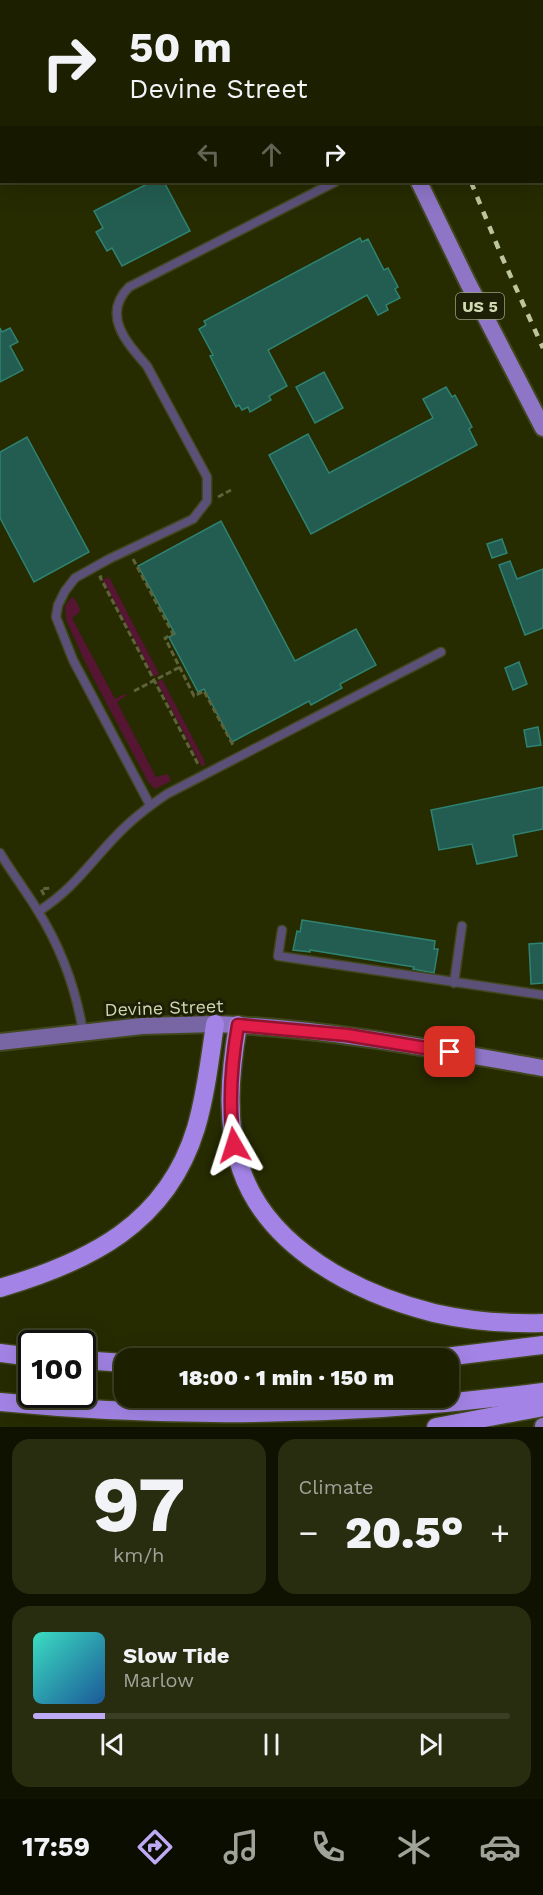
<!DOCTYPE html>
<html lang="en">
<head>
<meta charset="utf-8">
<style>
  body { margin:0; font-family:"Work Sans",sans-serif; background:#292d0f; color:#f1f3f6; height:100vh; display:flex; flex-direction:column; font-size:22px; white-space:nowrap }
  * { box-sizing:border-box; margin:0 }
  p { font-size:20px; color:#a0a399 }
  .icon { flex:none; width:33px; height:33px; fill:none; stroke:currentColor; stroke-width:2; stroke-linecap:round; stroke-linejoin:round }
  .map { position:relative; height:1427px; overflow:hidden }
  .side { display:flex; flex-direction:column; gap:12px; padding:12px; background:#0f1200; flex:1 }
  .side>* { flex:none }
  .top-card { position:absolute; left:0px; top:0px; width:543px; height:183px; box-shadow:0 6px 24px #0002,0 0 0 2px #3a3e22; background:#1c2000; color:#f1f3f6; overflow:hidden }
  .speed { position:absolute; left:18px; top:1330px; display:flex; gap:12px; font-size:30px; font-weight:700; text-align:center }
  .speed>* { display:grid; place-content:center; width:78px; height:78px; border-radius:50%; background:#1c2000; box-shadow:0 6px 24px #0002,0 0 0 2px #3a3e22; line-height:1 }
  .speed .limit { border:3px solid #111; border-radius:9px; background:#fff; color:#111 }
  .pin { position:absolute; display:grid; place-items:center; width:51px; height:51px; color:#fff; margin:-26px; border-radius:12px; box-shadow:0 3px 9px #0006 }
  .me { position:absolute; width:66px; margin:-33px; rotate:354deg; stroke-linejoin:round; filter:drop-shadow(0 0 4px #0008) }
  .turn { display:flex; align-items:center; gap:21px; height:126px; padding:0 30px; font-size:27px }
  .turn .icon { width:78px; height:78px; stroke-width:2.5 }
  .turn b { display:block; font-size:42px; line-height:51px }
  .lanes { display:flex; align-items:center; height:57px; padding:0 30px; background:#0003; justify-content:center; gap:30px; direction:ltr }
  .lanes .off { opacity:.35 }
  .big { font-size:45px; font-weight:800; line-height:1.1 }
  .side .widget { flex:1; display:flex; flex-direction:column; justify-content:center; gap:9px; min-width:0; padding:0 21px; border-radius:18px; background:#292d0f }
  .side .dial { align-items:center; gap:0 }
  .dial b { font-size:78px; line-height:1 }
  .song { display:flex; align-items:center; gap:18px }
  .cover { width:72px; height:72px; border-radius:9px; background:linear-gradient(135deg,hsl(170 70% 55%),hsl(210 70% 35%)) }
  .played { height:6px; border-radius:3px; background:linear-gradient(90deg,#bea9f4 15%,#3a3e22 15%) }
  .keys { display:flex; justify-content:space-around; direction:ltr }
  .heat { display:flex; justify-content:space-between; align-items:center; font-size:33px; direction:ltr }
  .side .tiles { flex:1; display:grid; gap:12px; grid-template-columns:1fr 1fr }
  .widget:last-child { grid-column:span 2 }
  .trip { position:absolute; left:114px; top:1348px; width:345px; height:60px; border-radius:18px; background:#1c2000; box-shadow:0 6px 24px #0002,0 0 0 2px #3a3e22; font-weight:800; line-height:60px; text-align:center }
  .menu { display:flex; height:96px; justify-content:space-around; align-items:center; background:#0b0d00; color:#a0a399 }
  .menu .icon { width:42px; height:42px }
  .menu .current { color:#bea9f4 }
  .menu b { font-size:27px; color:#f1f3f6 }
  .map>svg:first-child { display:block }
</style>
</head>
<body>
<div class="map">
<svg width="543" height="1427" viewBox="0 0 543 1427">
  <rect width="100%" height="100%" fill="#262b00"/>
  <!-- green -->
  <g fill="#561532">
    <polygon points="109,577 159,674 154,677 103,580"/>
    <polygon points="72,597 75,599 80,609 79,613 72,618 115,699 125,694 127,695 117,702 156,777 168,774 171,781 155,789 148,782 86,664 66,620 65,606"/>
    <polygon points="162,679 204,760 205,764 202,767 157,682"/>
  </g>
  <!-- building -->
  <g fill="#235c50" stroke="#2f8372" stroke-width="1.5">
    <polygon points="151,182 164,182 190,231 122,266 112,248 107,251 96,232 103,228 94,211"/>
    <polygon points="360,238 362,242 368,239 384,270 388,268 398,287 395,289 400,298 386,305 388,310 378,315 367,295 268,350 287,386 269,396 271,400 250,412 248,407 242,410 239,405 236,407 210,356 213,355 199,329 206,325 204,321"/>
    <polygon points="0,328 2,332 10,328 18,342 10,346 23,370 0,382"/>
    <polygon points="324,372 343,408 315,423 296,387"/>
    <polygon points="446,387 452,397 455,395 472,427 469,429 477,445 311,534 269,455 308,434 329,473 433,418 423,399"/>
    <polygon points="27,437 89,552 34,582 0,518 0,452"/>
    <polygon points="221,521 295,661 356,629 376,665 340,684 342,688 311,705 309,701 232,742 204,689 198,692 169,637 175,634 138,566"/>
    <polygon points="502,539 507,553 492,558 487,544"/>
    <polygon points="510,561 517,579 543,569 543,628 525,635 499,565"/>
    <polygon points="519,662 527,684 513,690 505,668"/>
    <polygon points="538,727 541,745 527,747 524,730"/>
    <polygon points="543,787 543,829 513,835 517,856 477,864 472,844 439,850 431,810"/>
    <polygon points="302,920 435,941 434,949 438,949 434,973 413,969 414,967 310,950 310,952 293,950 297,931 300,932"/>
    <polygon points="543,943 543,983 531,984 529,944"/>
  </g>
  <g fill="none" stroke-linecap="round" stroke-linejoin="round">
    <defs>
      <g id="service">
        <path d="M150 805 73 660 56 617 58 605 65 591 75 578 109 559 193 519 207 501V477L147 366C127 343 101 315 129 287L335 182"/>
        <path d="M0 853C12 873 26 891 38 911 61 948 76 989 83 1032"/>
        <path d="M39 911C77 887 94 856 126 826 139 814 152 804 167 794L441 652"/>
        <polyline points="282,930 278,956 543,995"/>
        <polyline points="454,983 462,926"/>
      </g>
      <g id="minor">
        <polyline points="0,23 2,23"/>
        <polyline points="0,109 2,109"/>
      </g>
      <polyline id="secondary" points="0,1042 142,1026 215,1024"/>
      <g id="primary">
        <polyline points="350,0 350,2"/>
        <polyline points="419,182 468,283 543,428"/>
        <path d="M215 1024C326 1028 434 1049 543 1068"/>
        <polyline points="543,1427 543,1426"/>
      </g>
      <g id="motorway">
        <path d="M238 1025C230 1072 225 1123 241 1169 268 1249 358 1294 434 1313 469 1321 507 1324 543 1323"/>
        <path d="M0 1288C89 1262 167 1224 196 1128 206 1094 210 1058 215 1024"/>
        <polyline points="0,1353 32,1357"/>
        <polyline points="429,1359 543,1345"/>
        <polyline points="82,1360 124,1363"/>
        <path d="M0 1402C181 1420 363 1416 543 1392"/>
        <polyline points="436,1427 543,1407"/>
      </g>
    </defs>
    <!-- service casing -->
    <use href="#service" stroke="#41471c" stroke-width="11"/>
    <!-- minor casing -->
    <use href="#minor" stroke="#41471c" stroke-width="20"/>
    <!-- secondary casing -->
    <use href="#secondary" stroke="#41471c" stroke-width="20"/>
    <!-- primary casing -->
    <use href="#primary" stroke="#41471c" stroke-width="20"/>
    <!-- motorway casing -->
    <use href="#motorway" stroke="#41471c" stroke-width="21"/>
    <!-- path -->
    <g stroke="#5d6239" stroke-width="3" stroke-dasharray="6 3" stroke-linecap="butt">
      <polyline points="218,497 231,490"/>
      <polyline points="133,559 173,634 165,638 194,696 204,691 234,747"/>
      <polyline points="102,576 100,577 199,766"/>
      <polyline points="134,691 180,667"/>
      <polyline points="44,895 41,889 51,888"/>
    </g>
    <!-- service -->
    <use href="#service" stroke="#5b5077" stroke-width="8"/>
    <!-- minor -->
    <use href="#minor" stroke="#5b5077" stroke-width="16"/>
    <!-- secondary -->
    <use href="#secondary" stroke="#7865a4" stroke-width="16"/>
    <!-- primary -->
    <use href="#primary" stroke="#8e75c6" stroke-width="16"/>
    <!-- motorway -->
    <use href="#motorway" stroke="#a384e6" stroke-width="18"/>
    <!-- rail -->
    <g stroke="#bdc59d" stroke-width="4.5" stroke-dasharray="8 8" stroke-linecap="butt">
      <polyline points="414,0 415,2"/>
      <polyline points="499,0 500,2"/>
      <polyline points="542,55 543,56"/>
      <polyline points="471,182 502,257 543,348"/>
    </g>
  </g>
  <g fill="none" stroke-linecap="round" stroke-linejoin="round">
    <defs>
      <path id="route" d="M234 1145C228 1105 231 1065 238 1025L347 1035 450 1052"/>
    </defs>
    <!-- route casing -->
    <use href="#route" stroke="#92132f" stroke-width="15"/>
    <!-- route -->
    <use href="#route" stroke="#e11d48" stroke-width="10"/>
  </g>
  <g text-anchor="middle" stroke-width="6" stroke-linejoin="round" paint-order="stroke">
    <!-- shield labels -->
    <rect fill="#1d2007" stroke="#9ba27f" stroke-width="1.5" x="456" y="293" width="48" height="26" rx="4.5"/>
    <g font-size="16" font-weight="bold" fill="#d1d9b2">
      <text x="480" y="312">US 5</text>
    </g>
    <!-- street labels -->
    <g font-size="18" fill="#d1d9b2" stroke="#1d2007">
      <text transform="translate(164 1008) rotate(-2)" y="6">Devine Street</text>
    </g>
  </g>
</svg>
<div class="speed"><div class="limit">100</div></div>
<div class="pin" style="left:450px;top:1052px;background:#d93025"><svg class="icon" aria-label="arrive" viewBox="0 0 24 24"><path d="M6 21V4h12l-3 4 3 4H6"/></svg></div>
<svg class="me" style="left:234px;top:1145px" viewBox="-20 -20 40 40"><path d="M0-17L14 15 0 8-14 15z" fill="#e11d48" stroke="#fff" stroke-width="4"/></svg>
<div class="trip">18:00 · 1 min · 150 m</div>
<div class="top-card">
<div class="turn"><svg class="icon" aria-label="right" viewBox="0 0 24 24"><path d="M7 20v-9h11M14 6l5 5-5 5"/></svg><div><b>50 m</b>Devine Street</div></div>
<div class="lanes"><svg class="icon off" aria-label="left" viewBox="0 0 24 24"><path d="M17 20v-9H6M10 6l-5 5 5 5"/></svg><svg class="icon off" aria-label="ahead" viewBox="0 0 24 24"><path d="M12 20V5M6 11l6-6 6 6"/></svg><svg class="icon" aria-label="right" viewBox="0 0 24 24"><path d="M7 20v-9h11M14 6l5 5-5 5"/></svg></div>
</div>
</div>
<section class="side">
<div class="tiles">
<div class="widget dial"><b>97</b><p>km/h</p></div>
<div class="widget"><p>Climate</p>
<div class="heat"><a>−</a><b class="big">20.5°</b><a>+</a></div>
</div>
<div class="widget">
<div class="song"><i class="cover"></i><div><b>Slow Tide</b><p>Marlow</p></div></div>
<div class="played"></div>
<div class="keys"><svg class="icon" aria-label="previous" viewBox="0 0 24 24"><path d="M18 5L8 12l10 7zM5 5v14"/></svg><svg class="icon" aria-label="pause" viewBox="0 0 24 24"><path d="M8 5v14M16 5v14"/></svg><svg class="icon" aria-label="next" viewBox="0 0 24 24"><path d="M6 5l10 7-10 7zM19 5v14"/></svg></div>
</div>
</div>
</section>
<nav class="menu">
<b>17:59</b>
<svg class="icon current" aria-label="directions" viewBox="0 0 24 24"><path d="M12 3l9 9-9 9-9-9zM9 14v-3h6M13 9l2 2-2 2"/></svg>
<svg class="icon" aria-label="music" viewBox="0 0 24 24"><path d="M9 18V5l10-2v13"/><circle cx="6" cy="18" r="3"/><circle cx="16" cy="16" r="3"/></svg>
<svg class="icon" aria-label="phone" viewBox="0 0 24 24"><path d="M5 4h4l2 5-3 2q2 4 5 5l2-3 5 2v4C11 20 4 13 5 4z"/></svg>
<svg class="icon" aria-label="climate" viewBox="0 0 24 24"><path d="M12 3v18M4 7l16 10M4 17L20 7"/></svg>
<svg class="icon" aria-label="car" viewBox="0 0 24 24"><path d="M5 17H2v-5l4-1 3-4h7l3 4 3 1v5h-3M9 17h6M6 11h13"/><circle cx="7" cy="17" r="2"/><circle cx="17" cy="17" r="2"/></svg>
</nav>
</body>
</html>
